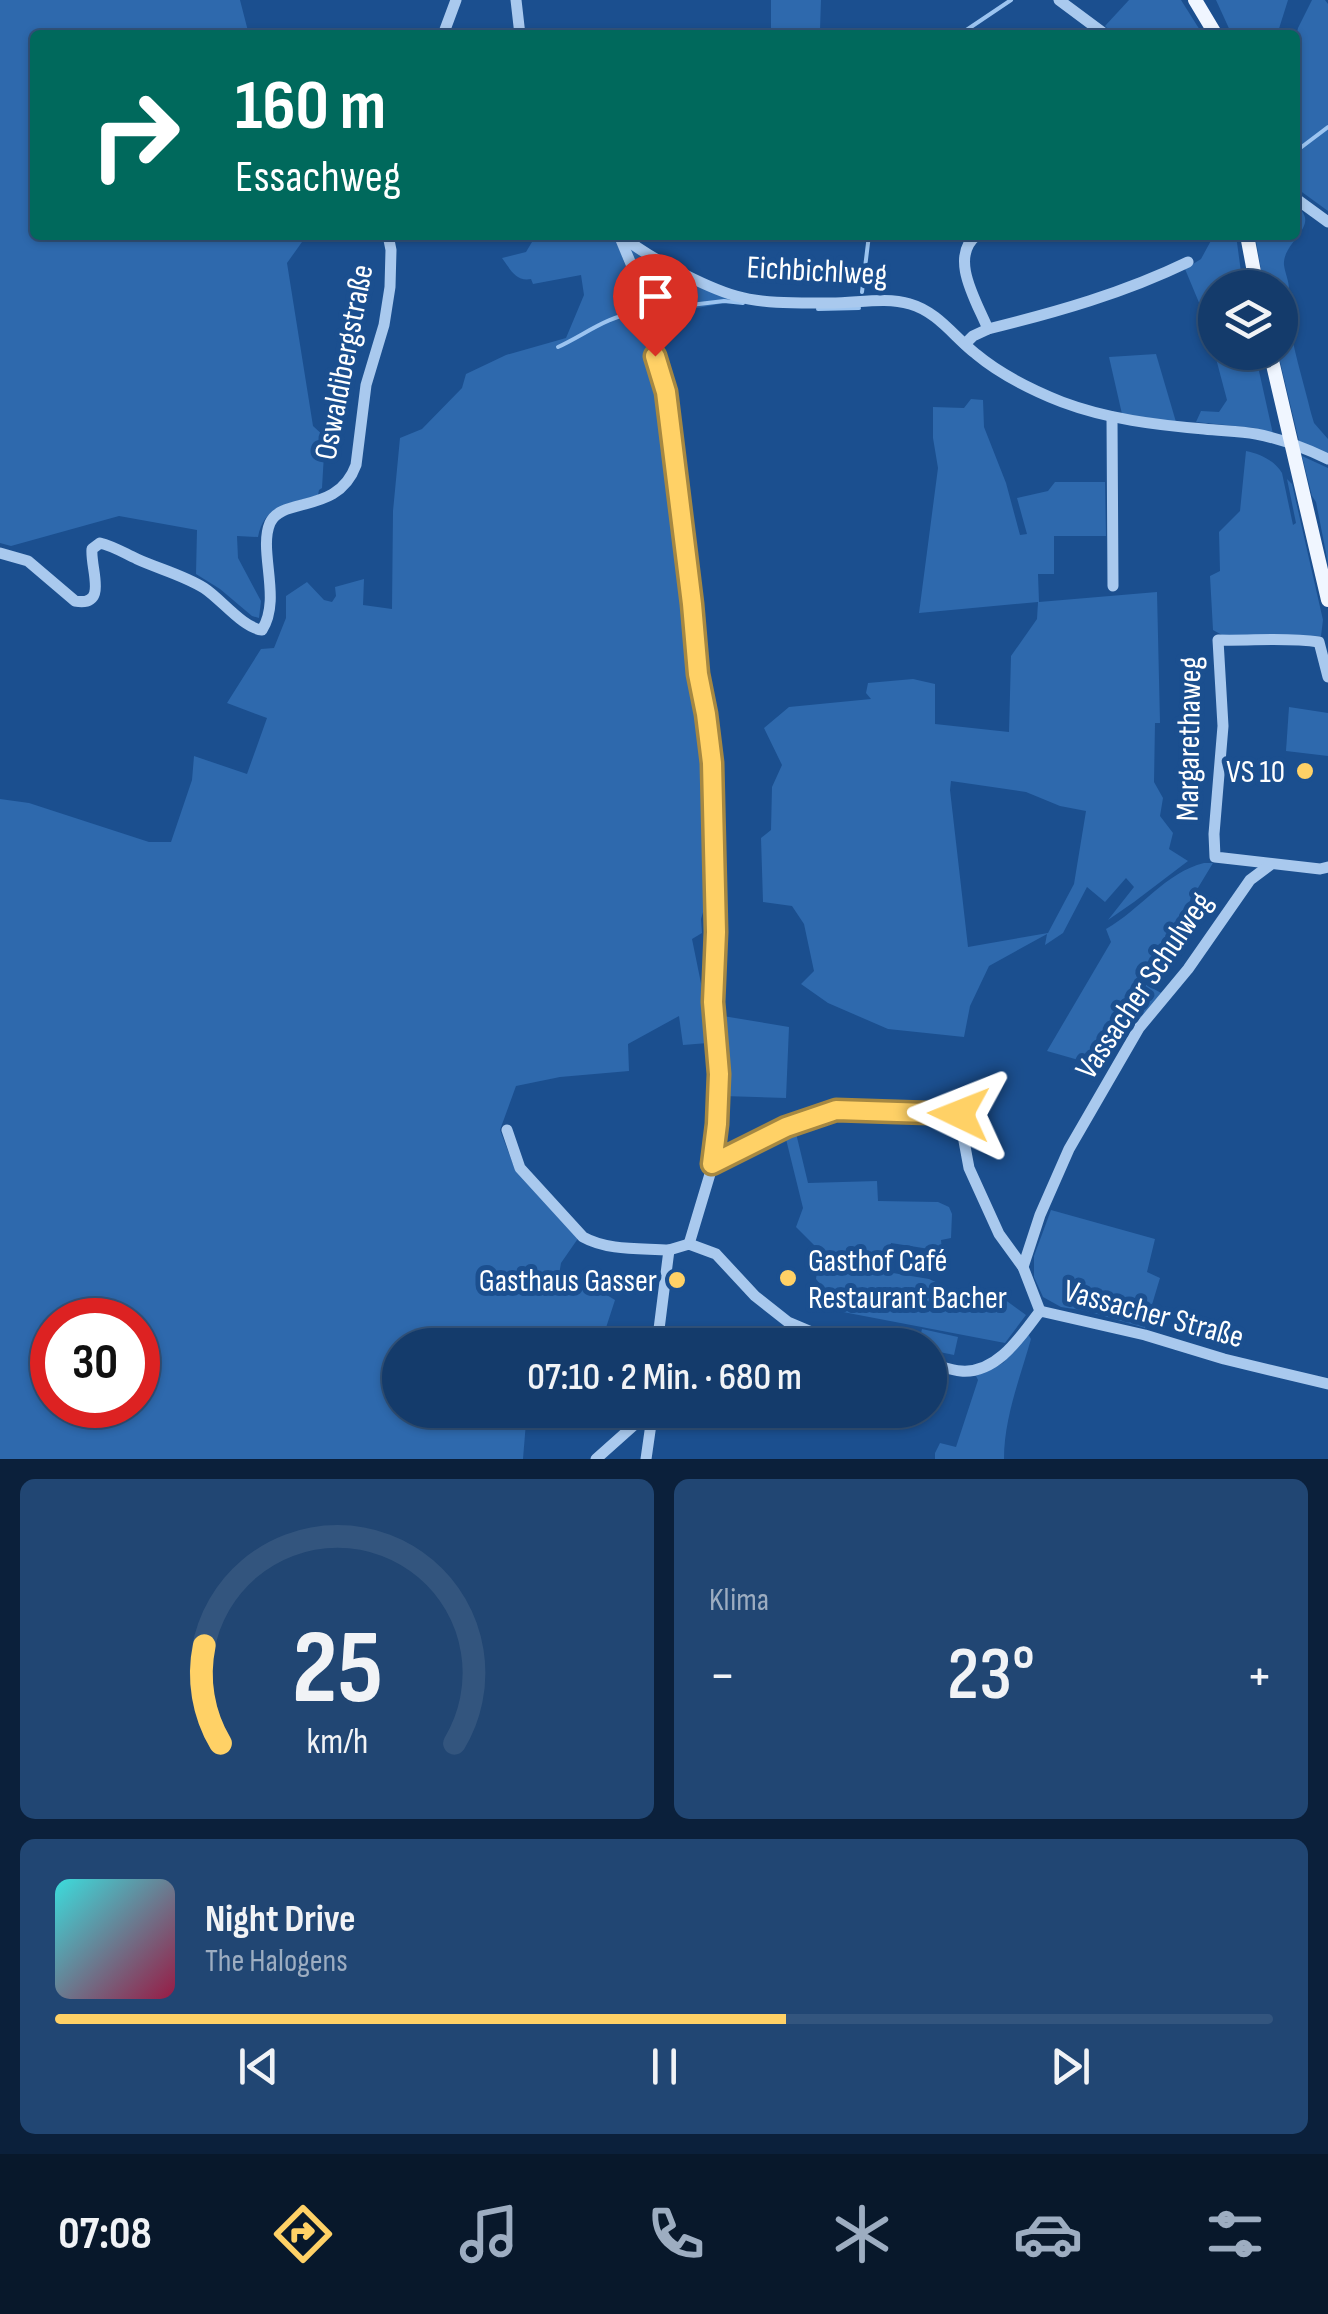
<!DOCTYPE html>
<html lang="de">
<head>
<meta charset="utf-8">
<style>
  body { margin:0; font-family:"Sofia Sans Condensed",sans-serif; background:#214673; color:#f1f3f6; height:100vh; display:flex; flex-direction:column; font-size:38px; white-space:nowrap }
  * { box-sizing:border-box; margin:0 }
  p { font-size:32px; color:#9dadc1 }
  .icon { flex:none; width:55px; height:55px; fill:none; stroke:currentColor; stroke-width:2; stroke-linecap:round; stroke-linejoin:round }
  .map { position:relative; height:1459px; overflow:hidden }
  .side { display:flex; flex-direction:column; gap:20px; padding:20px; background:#0b203b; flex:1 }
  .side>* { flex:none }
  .guide { position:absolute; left:30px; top:30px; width:1270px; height:210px; border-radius:10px; box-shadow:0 2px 8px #0004,0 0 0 2px #33557e; background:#00695c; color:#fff; overflow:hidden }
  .controls { position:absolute; left:1198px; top:270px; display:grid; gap:20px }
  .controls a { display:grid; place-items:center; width:100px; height:100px; border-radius:50%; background:#143b6b; box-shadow:0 2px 8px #0004,0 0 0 2px #33557e; font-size:50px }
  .speed { position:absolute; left:30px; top:1298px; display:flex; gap:20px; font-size:50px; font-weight:700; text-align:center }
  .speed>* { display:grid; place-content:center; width:130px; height:130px; border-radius:50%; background:#143b6b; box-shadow:0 2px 8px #0004,0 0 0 2px #33557e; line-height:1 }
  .speed .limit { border:15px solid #d22; background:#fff; color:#111 }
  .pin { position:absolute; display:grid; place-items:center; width:85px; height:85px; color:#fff; margin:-102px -42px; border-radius:50% 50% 50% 0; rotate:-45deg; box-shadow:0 0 10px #0007 }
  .pin .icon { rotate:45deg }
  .me { position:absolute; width:110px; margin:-55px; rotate:272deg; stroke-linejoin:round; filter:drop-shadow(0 0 8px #0008) }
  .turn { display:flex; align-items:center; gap:35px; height:210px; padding:0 40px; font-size:45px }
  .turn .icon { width:130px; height:130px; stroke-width:2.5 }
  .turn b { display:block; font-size:70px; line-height:85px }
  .big { font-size:75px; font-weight:600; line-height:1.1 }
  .side .widget { flex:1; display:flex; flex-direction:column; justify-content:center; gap:15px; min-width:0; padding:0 35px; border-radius:15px; background:#214673 }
  .side .dial { align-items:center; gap:0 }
  .dial svg { height:260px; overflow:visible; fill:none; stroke:#33557e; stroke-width:7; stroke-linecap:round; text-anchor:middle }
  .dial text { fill:#f1f3f6; stroke:none }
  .song { display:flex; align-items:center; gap:30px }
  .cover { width:120px; height:120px; border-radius:15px; background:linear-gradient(135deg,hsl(180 70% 55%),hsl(340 70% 35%)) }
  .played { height:10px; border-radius:5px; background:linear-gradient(90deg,#ffd166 60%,#33557e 60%) }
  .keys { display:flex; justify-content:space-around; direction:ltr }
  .heat { display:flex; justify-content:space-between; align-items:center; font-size:55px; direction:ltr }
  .side .tiles { flex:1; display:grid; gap:20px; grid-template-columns:1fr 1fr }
  .widget:last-child { grid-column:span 2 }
  .trip { position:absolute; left:382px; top:1328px; width:565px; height:100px; border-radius:50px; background:#143b6b; box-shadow:0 2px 8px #0004,0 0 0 2px #33557e; font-weight:600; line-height:100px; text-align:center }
  .menu { display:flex; height:160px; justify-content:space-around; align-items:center; background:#08182b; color:#9dadc1 }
  .menu .icon { width:70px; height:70px }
  .menu .active { color:#ffd166 }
  .menu b { font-size:45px; color:#f1f3f6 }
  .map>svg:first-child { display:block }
</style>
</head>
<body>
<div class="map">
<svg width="1328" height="1459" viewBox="0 0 1328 1459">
  <rect width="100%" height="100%" fill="#1b4f8f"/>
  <!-- green -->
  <g fill="#2e69ad" fill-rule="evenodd">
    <path d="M0 0H240L249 35H35V235H307L287 263 313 426 325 437 322 488 319 490 318 495C290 504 264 504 258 537L237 536 238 558 261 601 259 618 252 616 220 589 196 574 197 530 119 516 11 546 0 543Z"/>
    <polygon points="771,0 821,0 820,30 834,35 771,35"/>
    <polygon points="1129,0 1181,0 1203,35 1114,35 1105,26"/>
    <polygon points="1216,0 1288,0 1277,35 1232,35"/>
    <polygon points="1312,0 1325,0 1328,4 1328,211 1295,187 1295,41 1298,28"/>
    <path d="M1295 205C1324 225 1282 241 1284 265 1285 273 1289 281 1289 289 1290 296 1287 305 1288 312 1291 343 1304 383 1311 413L1314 423 1328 439V454L1299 441 1278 353 1280 352V288L1264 287 1255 235H1295Z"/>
    <path d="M532 235H614L632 283 658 376 706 740 712 883 701 919 702 933 692 939 704 998 708 1043 683 1045 679 1016 628 1044 629 1071 560 1077 516 1086 500 1130 513 1164 579 1237 561 1263 558 1281 587 1283 615 1300 602 1340 569 1337 557 1345H400V1410H527L523 1459H0V799L29 803 149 842H171L192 780 194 756 247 774 267 718 227 703 261 649 274 648 286 618V596L307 582 324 600 332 602 336 596 335 587 364 579 363 605 392 609 393 511 400 438 422 429 462 388 466 374 506 355 566 338 584 295 581 275 533 284 531 279C516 282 510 269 502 258L526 252 532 242ZM52 1320H138V1405H52Z"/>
    <polygon points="1214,235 1236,235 1243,287 1215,288 1215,352 1255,353 1273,434 1255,428 1196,422 1201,411 1219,412 1227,400 1205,317 1185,269 1201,259"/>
    <polygon points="627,243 729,299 730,302 648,317"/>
    <polygon points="1156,354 1176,422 1122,414 1109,357"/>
    <path d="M971 399 983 400 984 427 1006 483 1020 535 1027 534 1017 498 1048 491 1055 482H1105L1106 536H1054V574H1038L1039 602 1157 592 1160 723H1155L1154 782 1163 798 1160 816 1173 833 1169 849 1188 861 1134 902 1108 920 1134 887 1126 878 1105 902 1087 887 1063 933 1045 945 1047 934 989 966 970 1006 964 1037 888 1029 828 1003 801 984 814 971 804 924 792 906 763 902 761 838 771 830 772 787 782 765 764 728 789 707 871 699 866 693 868 683 913 679 935 684V724L1009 732 1011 656 1037 619 1038 602 919 613 938 468 933 438V407L964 408ZM951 781 1026 792 1060 806 1086 811 1074 884 1048 933 968 947 950 790Z"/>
    <path d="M1246 451C1260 454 1274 460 1282 473L1293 525 1296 523 1287 479 1292 484 1323 620 1321 636 1222 635 1213 630 1210 576 1220 571 1219 532 1240 511Z"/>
    <polygon points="1302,456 1328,468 1328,563 1316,502 1312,496"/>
    <polygon points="1289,707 1328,713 1328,756 1286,751"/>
    <path d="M1204 863H1213L1141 982 1163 994 1139 1021 1122 1012 1089 1063 1047 1051 1111 942 1106 929C1140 910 1166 872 1204 863Z"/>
    <polygon points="717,1015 789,1027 786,1098 723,1096 722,1040"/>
    <polygon points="795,1129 808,1183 877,1181 878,1201 938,1202 949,1207 952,1214 951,1238 941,1240 942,1251 891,1243 887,1272 929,1279 940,1284 939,1297 979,1303 989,1288 1026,1315 1005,1343 843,1312 816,1279 820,1251 796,1227 803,1208 785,1135"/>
    <polygon points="1051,1210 1155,1239 1147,1272 1160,1278 1145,1328 1087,1311 1061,1307 1043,1297 1034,1277 1034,1256"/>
    <polygon points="922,1329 958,1337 954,1355 930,1350 930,1345 918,1345"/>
    <path d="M1028 1334 1031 1339C1020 1378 1004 1418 1004 1459H935V1453L940 1443 956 1447 978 1380 976 1376 1003 1363Z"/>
  </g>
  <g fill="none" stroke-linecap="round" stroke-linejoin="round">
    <!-- stream -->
    <g stroke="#9cc4f0" stroke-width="4">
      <polyline points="959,35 1011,0"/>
      <polyline points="1295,152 1328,127"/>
      <polyline points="862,292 869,235"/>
      <polyline points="818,309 859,308"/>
      <polyline points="649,310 724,301 743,303"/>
      <path d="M558 347C586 334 607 316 639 312"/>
    </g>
    <!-- minor -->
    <g stroke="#a9c9ee" stroke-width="11">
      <polyline points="516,0 520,35"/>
      <polyline points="1059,0 1106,35"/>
      <polyline points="443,35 456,0"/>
      <polyline points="1295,198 1328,222"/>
      <polyline points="619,235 631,264 666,392 691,604 697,674 706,715 711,763 716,933 713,1002 719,1074 717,1125 713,1164 689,1244"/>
      <path d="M977 235C948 257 977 302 988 329"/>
      <path d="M622 236C647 257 705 287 736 296 764 304 798 303 827 303 853 304 885 296 910 304 938 312 954 337 976 354 1001 375 1032 390 1062 402 1107 419 1156 425 1204 429 1221 431 1239 431 1256 434 1282 439 1305 448 1328 459"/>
      <path d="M965 344 973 336 988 329C1057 312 1124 293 1188 262"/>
      <polyline points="1112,417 1113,586"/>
      <path d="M0 553 28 561 75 601C109 607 90 569 92 549L100 543C113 546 124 553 137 559 159 569 183 575 204 588 221 599 243 628 262 630 282 599 258 551 270 523 282 496 338 515 356 465L366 385 384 325 390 287 391 250 388 235"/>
      <path d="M1328 677 1319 642C1285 637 1252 641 1218 640L1223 726 1214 834 1215 857 1320 869 1328 867"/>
      <path d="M507 1130 520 1168 583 1237C608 1251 641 1248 669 1250"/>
      <polyline points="713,1164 786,1127 836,1111 959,1114 969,1168 999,1234 1023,1267 1040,1311"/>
      <polyline points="1023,1267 1040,1215 1069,1149 1139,1028 1188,969 1250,880 1270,865"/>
      <polyline points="657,1345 669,1250 689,1244 716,1254 755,1296 788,1322 814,1333 859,1345"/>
      <path d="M930 1364C940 1366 951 1370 961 1371 997 1374 1021 1336 1040 1311L1145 1335 1224 1359 1328 1384"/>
      <polyline points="596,1459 651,1410"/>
      <polyline points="646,1459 653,1410"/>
    </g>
    <!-- major -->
    <g stroke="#f0f6ff" stroke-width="14">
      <polyline points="1195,0 1216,35"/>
      <polyline points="1247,235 1257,288"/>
      <polyline points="1270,352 1328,600"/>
    </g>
  </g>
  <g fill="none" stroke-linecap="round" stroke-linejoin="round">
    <defs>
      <polyline id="route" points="655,356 666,392 692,604 698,674 706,714 712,763 716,932 713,1002 719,1074 717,1124 712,1164 786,1127 836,1110 959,1114"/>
    </defs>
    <!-- route casing -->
    <use href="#route" stroke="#a68842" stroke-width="25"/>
    <!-- route -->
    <use href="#route" stroke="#ffd166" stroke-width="18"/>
  </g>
  <!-- markers -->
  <g fill="#ffd166" stroke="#1b4f8f" stroke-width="4">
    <circle cx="1305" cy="771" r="10"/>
    <circle cx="788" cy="1278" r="10"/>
    <circle cx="677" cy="1280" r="10"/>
  </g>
  <g text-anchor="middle" stroke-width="10" stroke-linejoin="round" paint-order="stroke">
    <!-- street labels -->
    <g font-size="32" fill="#fff" stroke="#1b4f8f">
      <text transform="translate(817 270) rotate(3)" y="11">Eichbichlweg</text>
      <text transform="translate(343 362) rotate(-79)" y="11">Oswaldibergstraße</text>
      <text transform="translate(1188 739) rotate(-89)" y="11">Margarethaweg</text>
      <text transform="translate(1143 985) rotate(-56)" y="11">Vassacher Schulweg</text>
      <text transform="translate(1154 1313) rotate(15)" y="11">Vassacher Straße</text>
    </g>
    <!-- poi labels -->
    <g font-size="32" fill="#fff" stroke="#1b4f8f" text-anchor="end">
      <text x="1285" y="782">VS 10</text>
      <text x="808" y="1271" text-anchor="start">Gasthof Café<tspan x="808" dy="37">Restaurant Bacher</tspan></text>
      <text x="657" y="1291">Gasthaus Gasser</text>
    </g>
  </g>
</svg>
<div class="controls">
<a><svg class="icon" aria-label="layers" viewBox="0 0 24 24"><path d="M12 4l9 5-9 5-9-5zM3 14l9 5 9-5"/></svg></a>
</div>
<div class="speed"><div class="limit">30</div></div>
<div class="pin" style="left:655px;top:356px;background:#d93025"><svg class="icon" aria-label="arrive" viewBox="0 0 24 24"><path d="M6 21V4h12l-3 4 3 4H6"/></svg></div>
<svg class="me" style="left:959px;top:1114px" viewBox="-20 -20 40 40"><path d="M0-17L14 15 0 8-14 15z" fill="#ffd166" stroke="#fff" stroke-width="4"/></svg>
<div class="trip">07:10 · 2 Min. · 680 m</div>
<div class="guide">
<div class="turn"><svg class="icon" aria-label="right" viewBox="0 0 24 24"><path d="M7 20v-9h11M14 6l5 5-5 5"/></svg><div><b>160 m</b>Essachweg</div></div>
</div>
</div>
<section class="side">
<div class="tiles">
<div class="widget dial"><svg viewBox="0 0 100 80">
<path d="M14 69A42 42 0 1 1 86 69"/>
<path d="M14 69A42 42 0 0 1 9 39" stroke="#ffd166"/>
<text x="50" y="56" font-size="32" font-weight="700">25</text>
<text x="50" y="72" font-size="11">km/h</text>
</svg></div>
<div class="widget"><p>Klima</p>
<div class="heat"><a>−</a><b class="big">23°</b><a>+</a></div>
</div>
<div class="widget">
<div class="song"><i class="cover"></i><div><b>Night Drive</b><p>The Halogens</p></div></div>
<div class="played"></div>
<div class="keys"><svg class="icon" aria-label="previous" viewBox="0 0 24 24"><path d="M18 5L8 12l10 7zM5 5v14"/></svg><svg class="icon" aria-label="pause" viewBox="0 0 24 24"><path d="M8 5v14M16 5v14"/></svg><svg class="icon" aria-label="next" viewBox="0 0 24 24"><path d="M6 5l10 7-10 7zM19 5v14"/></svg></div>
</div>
</div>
</section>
<nav class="menu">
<b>07:08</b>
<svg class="icon active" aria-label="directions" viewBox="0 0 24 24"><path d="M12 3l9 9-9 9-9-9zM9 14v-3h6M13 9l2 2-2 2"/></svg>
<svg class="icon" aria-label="music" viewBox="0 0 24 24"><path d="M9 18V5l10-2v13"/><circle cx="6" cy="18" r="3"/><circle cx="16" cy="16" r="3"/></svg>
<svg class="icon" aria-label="phone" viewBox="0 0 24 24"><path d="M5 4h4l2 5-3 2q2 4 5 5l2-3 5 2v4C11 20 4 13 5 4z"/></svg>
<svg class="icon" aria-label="climate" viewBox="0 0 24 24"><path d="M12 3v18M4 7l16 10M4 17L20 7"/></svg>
<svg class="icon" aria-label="car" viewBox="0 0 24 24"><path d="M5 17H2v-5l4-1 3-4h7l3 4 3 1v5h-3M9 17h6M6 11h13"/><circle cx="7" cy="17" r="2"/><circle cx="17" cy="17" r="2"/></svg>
<svg class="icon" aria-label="filters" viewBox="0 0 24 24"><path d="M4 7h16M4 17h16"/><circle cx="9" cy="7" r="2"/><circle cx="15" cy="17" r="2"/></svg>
</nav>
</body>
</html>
